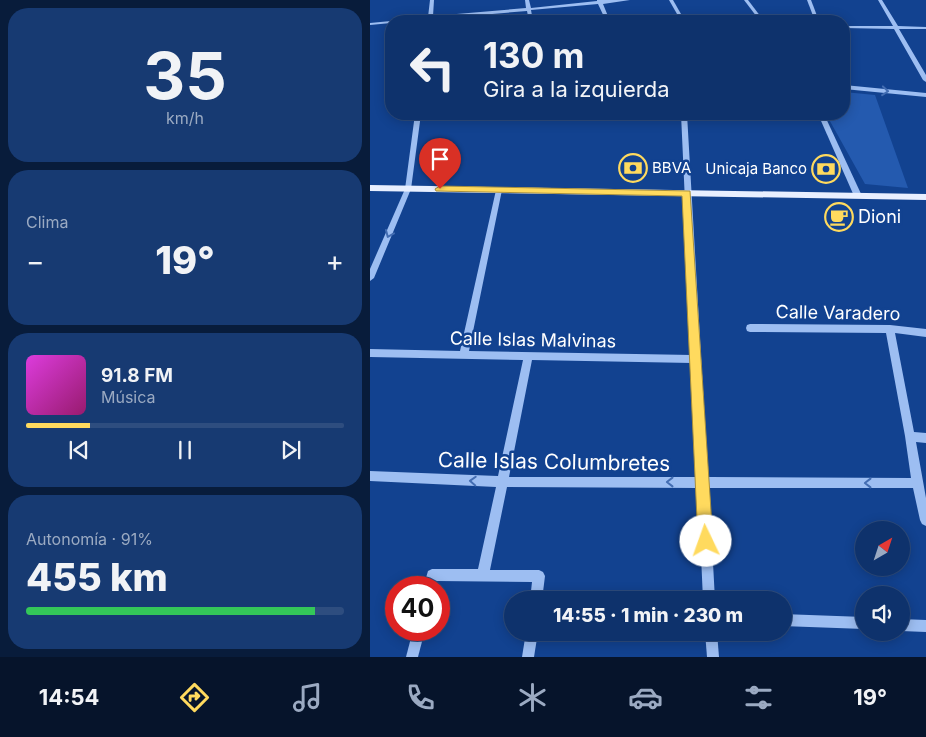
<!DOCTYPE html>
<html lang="es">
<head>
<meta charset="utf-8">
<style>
  body { margin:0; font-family:Inter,sans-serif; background:#173a72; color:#f1f3f6; height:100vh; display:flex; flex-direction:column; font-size:19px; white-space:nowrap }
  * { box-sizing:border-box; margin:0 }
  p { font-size:16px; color:#9baac2 }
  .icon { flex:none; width:28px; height:28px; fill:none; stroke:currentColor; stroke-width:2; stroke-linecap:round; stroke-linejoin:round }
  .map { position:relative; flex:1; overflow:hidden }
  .drawer { display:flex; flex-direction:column; gap:8px; padding:8px; background:#081c3b; width:370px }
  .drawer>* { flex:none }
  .guide { position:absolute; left:15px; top:15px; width:465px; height:105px; border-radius:20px; box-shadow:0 2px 12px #0003,0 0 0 1px #2e4d7f; background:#0e326c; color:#f1f3f6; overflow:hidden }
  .needle { width:32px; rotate:39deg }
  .tools { position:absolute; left:485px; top:521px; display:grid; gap:10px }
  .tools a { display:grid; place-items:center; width:55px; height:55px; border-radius:50%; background:#0e326c; box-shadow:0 2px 12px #0003,0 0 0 1px #2e4d7f; font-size:25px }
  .speed { position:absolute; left:15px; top:576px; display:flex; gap:10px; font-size:25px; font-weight:700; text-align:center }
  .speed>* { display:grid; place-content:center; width:65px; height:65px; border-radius:50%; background:#0e326c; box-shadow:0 2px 12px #0003,0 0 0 1px #2e4d7f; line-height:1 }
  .speed .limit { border:8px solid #d22; background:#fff; color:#111 }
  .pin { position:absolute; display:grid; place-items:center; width:42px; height:42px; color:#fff; margin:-51px -21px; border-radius:50% 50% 50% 0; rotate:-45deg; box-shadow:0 0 5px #0007 }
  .pin .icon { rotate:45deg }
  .me { position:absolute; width:55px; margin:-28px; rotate:357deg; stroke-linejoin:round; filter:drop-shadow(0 0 4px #0008) }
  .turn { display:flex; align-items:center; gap:18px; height:105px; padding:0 15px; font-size:22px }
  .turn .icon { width:65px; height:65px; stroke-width:2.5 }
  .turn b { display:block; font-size:35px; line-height:42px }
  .big { font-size:38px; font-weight:800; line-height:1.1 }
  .drawer .widget { flex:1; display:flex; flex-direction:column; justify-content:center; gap:8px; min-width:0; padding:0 18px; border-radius:20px; background:#173a72 }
  .drawer .dial { align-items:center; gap:0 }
  .dial b { font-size:65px; line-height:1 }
  .song { display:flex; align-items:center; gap:15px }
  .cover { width:60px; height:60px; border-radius:8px; background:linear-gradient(135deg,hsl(300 70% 55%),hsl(320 70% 35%)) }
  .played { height:5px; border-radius:2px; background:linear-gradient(90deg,#ffda5e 20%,#2e4d7f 20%) }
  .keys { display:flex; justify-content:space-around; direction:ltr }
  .heat { display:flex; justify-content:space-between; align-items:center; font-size:28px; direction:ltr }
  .charge { height:8px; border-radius:4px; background:linear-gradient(90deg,#34c759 91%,#2e4d7f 0) }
  .trip { position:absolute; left:134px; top:591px; width:288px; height:50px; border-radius:25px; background:#0e326c; box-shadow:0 2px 12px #0003,0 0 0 1px #2e4d7f; font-weight:800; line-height:50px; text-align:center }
  .tabs { display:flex; height:80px; justify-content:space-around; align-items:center; background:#06142b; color:#9baac2 }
  .tabs .icon { width:35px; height:35px }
  .tabs .on { color:#ffda5e }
  .tabs b { font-size:22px; color:#f1f3f6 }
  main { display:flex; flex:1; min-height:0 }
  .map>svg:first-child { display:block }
</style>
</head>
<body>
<main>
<section class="drawer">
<div class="widget dial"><b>35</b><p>km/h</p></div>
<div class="widget"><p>Clima</p>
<div class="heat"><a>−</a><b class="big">19°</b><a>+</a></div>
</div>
<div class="widget">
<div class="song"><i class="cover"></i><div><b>91.8 FM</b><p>Música</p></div></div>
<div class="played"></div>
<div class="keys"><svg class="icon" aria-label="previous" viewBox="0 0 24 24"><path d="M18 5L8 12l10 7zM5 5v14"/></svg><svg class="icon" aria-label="pause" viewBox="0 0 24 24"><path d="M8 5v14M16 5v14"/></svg><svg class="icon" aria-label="next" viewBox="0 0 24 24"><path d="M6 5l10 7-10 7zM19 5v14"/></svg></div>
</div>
<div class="widget"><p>Autonomía · 91%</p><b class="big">455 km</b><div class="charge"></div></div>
</section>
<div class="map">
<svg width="556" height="657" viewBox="0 0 556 657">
  <rect width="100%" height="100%" fill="#124290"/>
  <!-- green -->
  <polygon fill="#245aaf" points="474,92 505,95 538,188 495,184 456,114 474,114"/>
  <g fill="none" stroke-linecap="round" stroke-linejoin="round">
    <!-- minor -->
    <g fill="#9dbef2" fill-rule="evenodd">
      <polygon points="60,0 64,0 63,16 156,8 155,0 159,0 161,8 227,1 227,0 260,0 233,4 240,21 236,21 228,4 161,10 163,21 159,21 157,11 63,19 62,21 58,21 58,20 27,21 29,20 58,17"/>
      <polygon points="299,0 303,0 315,21 311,21"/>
      <polygon points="374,0 378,0 394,21 390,21"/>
      <polygon points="437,0 441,0 449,21 445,21"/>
      <polygon points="508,0 512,0 528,26 556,27 556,29 529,29 556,75 556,82 553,80 524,29 474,28 474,26 523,26"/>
      <polygon points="21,21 21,23 0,25 0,23 21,21 23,21"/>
      <polygon points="474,85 556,93 556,97 474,89"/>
      <polygon points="45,114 51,114 41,189 4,278 0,281 0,269 35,189"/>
      <path d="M311 114H317L338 477 541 478 535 436 516 333 380 332 377 331 376 328 377 325 380 324 520 325 556 329V337L525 333 544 432 556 433V443L546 442 556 498V526L552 524 550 520 543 488H339L345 600H333L328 488 137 487 120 570H169L173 572 175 576 172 600H160L162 582 67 581 65 588H53L58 571 62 569H108L126 487 0 481V471L128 476 153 360 0 357V349L90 351 126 190 129 188 132 190 99 351 322 355ZM162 360 322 363 327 477H139Z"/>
      <polygon points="448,114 454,114 492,196 490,198 486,198 484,196"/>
      <polygon points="412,614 494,617 494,629 412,626"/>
      <polygon points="531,619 556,620 556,632 531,631"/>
      <polygon points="43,630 55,630 48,657 36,657"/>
      <polygon points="156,632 168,632 164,657 152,657"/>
      <polygon points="335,632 347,632 349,657 337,657"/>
    </g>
    <!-- major -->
    <polygon fill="#e8efff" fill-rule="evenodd" points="0,185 556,194 556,200 0,191"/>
  </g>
  <!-- one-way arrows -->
  <defs><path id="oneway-chevron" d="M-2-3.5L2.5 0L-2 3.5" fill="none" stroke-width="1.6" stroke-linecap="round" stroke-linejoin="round" transform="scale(1.25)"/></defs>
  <g stroke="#436db2">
    <use href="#oneway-chevron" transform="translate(515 91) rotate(5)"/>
    <use href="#oneway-chevron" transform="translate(19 234) rotate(113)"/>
    <use href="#oneway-chevron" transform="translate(103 481) rotate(-177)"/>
    <use href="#oneway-chevron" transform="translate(300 482) rotate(-180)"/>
    <use href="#oneway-chevron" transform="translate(498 483) rotate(-180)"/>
  </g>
  <!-- route -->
  <polygon fill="#ffda5e" stroke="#a68e3d" points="70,186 320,191 343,541 341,546 336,549 330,546 328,541 312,196 66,191 65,189"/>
  <!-- icons -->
  <defs>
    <symbol id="bank-ring" viewBox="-11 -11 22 22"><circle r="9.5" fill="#124290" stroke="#ffda5e" stroke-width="1.5"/><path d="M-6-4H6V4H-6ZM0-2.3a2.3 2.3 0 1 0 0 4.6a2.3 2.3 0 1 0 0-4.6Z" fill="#ffda5e"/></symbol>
    <symbol id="cafe-ring" viewBox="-11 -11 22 22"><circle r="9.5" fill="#124290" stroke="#ffda5e" stroke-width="1.5"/><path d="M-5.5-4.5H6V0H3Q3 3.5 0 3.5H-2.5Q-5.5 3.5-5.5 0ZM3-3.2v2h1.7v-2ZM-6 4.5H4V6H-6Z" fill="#ffda5e"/></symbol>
  </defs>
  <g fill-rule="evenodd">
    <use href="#bank-ring" x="247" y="152" width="32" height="32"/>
    <use href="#bank-ring" x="440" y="153" width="32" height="32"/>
    <use href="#cafe-ring" x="453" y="201" width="32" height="32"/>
  </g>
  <g text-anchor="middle" stroke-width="5" stroke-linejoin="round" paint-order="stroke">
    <!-- far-poi labels -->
    <g font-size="15" fill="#fff" stroke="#124290" text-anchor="start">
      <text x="282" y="173">BBVA</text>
      <text x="437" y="174" text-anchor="end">Unicaja Banco</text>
    </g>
    <!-- poi labels -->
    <g font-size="18" fill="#fff" stroke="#124290" text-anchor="start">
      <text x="488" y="223">Dioni</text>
    </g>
    <!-- street labels -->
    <g font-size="18" fill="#fff" stroke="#124290">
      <text transform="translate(468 313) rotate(1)" y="6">Calle Varadero</text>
      <text transform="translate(163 340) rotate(1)" y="6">Calle Islas Malvinas</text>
    </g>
    <!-- near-street labels -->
    <g font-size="21" fill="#fff" stroke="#124290">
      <text transform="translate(184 462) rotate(1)" y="7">Calle Islas Columbretes</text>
    </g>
  </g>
</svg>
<div class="tools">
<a><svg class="needle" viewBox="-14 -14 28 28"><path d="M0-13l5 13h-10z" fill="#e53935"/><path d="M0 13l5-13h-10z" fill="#9baac2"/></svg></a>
<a><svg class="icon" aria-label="sound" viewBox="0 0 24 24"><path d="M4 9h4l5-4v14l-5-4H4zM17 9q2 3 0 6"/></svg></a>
</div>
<div class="speed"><div class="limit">40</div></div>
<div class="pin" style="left:70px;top:189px;background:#d93025"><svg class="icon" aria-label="arrive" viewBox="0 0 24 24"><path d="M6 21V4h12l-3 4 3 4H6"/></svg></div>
<svg class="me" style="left:336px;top:541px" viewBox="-20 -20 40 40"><circle r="19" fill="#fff"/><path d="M0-13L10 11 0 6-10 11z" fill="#ffda5e"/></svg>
<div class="trip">14:55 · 1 min · 230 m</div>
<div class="guide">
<div class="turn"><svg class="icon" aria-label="left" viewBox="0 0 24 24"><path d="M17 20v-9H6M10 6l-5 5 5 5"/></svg><div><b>130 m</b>Gira a la izquierda</div></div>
</div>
</div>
</main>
<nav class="tabs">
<b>14:54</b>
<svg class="icon on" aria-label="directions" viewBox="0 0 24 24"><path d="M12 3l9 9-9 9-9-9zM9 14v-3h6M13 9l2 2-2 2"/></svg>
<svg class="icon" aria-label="music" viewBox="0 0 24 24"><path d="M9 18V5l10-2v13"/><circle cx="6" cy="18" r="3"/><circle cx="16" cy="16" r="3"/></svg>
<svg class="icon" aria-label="phone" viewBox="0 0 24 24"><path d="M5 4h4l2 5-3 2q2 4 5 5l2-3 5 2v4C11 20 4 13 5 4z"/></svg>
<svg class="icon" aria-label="climate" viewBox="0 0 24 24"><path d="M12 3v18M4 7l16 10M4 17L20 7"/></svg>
<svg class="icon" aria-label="car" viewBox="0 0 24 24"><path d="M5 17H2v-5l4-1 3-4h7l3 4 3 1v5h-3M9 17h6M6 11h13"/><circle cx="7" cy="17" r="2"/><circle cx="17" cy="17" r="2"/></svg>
<svg class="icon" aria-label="filters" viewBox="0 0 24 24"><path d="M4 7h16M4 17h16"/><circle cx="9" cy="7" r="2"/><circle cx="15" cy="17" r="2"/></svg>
<b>19°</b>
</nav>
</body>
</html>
